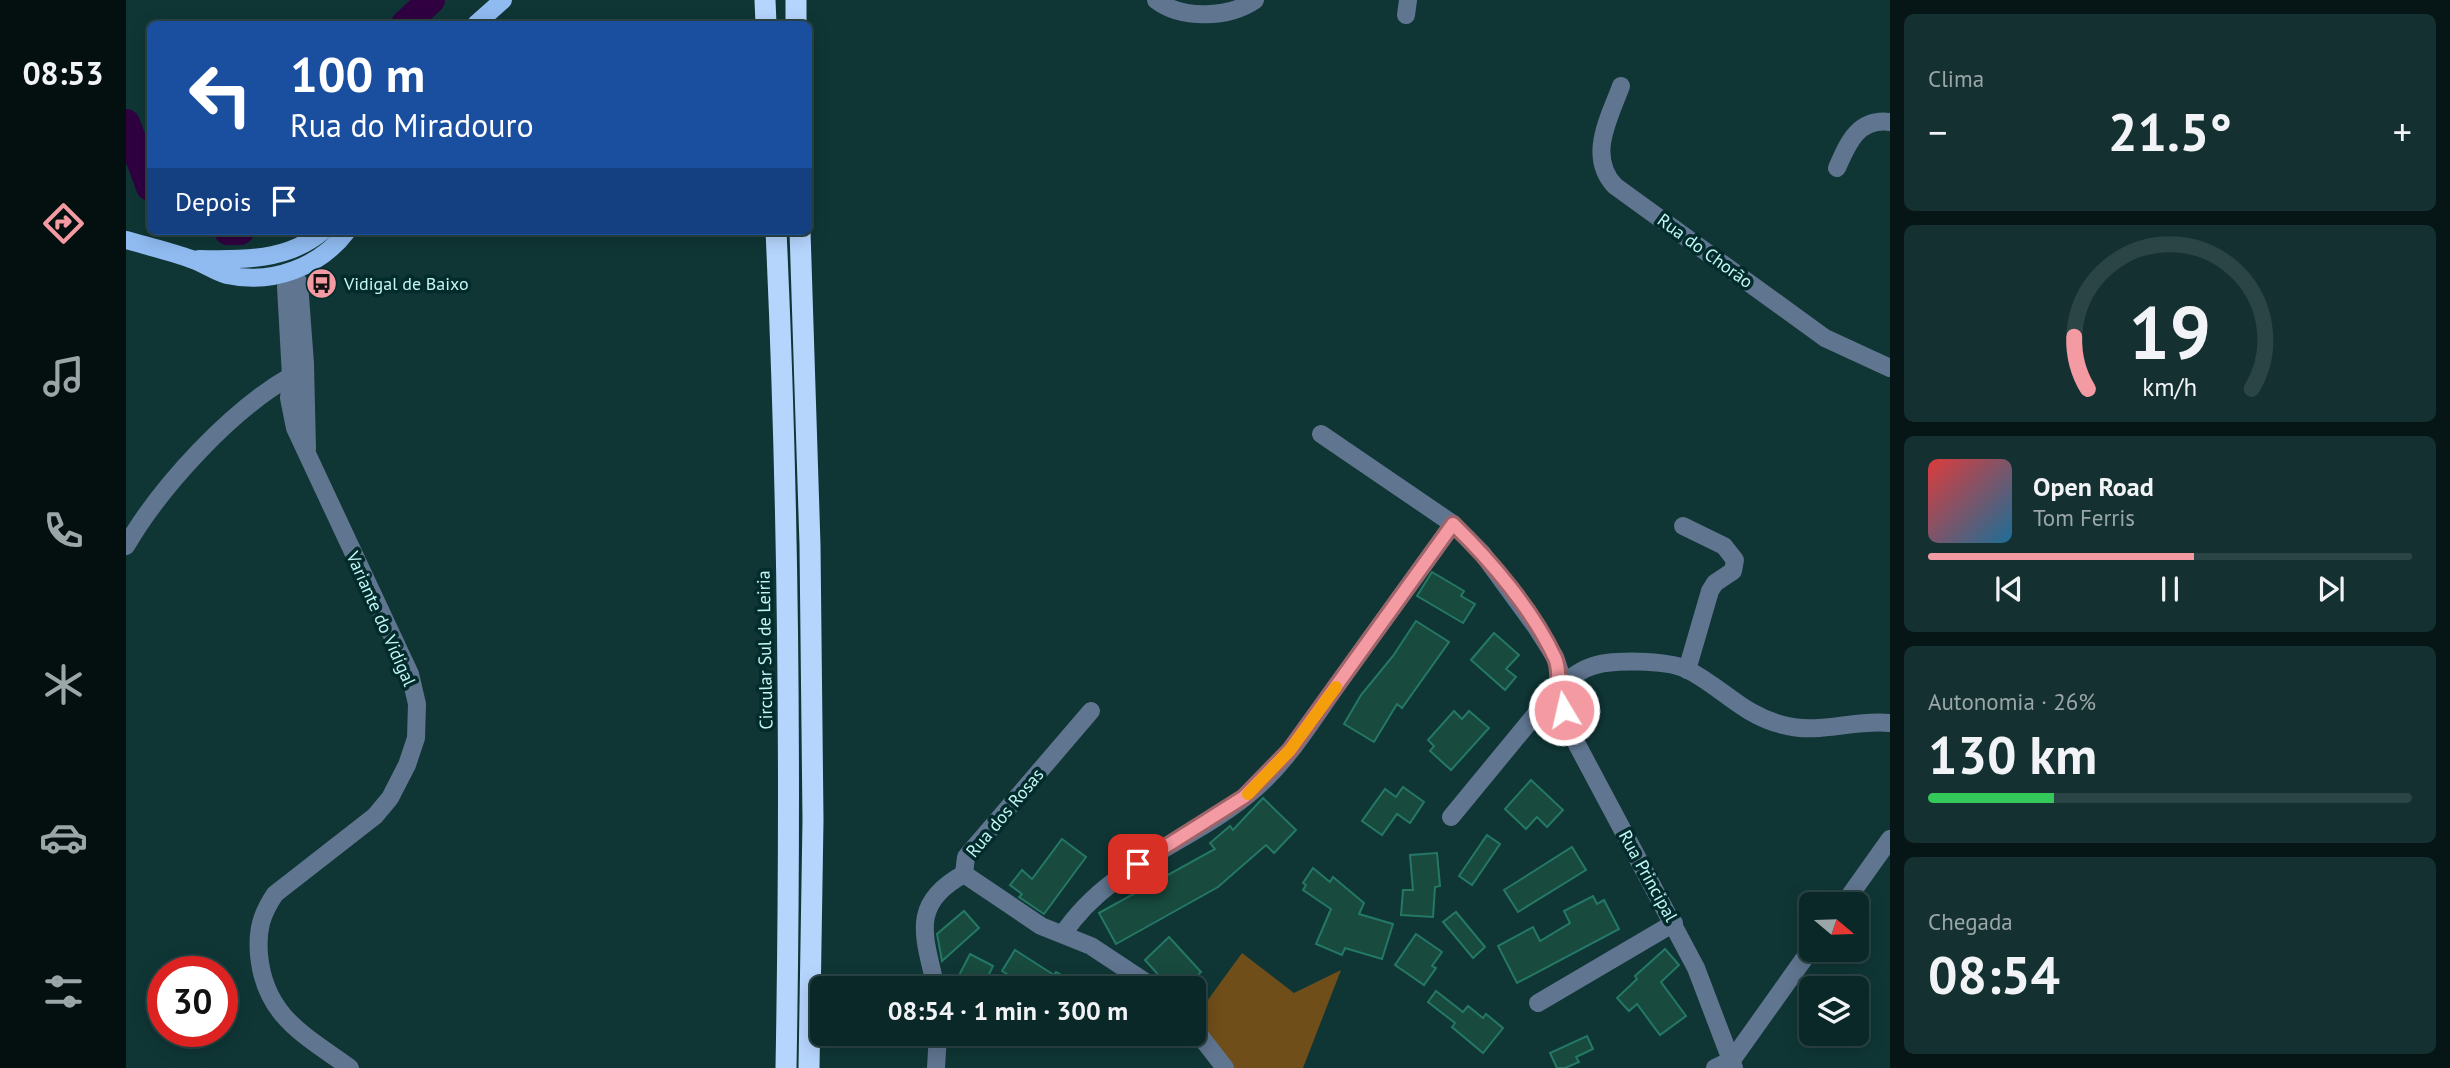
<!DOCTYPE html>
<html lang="pt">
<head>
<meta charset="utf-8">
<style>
  body { margin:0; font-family:"PT Sans",sans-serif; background:#143030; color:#f1f3f6; height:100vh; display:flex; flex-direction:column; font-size:26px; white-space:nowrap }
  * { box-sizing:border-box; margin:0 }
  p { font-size:23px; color:#9aa6a8 }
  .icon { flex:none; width:38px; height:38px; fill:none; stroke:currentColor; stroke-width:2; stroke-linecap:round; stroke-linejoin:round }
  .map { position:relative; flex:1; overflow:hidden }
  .side { display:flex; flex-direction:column; gap:14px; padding:14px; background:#061616; width:560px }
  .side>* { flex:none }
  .banner { position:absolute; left:21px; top:21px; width:665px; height:214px; border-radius:10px; box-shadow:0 4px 18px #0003,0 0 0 2px #2b4445; background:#1a4fa0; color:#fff; overflow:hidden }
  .needle { width:46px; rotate:109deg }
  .tools { position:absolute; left:1673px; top:892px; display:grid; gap:14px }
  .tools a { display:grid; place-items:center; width:70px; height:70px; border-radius:10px; background:#0b2828; box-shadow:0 4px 18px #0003,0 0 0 2px #2b4445; font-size:35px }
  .speed { position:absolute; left:21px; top:956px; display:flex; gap:14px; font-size:35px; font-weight:700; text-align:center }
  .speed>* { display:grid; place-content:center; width:91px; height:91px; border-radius:50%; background:#0b2828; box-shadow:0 4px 18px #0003,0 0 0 2px #2b4445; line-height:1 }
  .speed .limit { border:10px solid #d22; background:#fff; color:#111 }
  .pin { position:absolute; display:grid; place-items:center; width:60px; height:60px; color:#fff; margin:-30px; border-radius:14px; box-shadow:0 4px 10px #0006 }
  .me { position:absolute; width:77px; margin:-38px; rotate:351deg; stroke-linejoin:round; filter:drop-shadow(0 0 5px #0008) }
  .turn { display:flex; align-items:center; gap:24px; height:147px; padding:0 28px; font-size:32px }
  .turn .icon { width:91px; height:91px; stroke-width:2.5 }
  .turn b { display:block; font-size:49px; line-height:60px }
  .then { display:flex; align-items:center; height:66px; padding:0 28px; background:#0003; gap:14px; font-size:26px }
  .big { font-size:52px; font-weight:600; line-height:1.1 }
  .side .card { flex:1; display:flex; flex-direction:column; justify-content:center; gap:10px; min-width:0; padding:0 24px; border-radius:10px; background:#143030 }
  .side .dial { align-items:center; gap:0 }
  .dial svg { height:182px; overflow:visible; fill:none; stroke:#2b4445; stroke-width:7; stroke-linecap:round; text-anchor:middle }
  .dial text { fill:#f1f3f6; stroke:none }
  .song { display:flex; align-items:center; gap:21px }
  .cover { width:84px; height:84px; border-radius:10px; background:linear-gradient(135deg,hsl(0 70% 55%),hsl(200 70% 35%)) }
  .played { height:7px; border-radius:4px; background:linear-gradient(90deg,#f49aa2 55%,#2b4445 55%) }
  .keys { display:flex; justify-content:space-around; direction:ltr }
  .heat { display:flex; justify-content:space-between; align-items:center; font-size:38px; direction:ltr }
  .charge { height:10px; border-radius:5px; background:linear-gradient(90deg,#34c759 26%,#2b4445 0) }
  .trip { position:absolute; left:684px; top:976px; width:396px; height:70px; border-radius:10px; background:#0b2828; box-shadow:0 4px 18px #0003,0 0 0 2px #2b4445; font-weight:600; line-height:70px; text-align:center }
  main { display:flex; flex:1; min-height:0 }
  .menu { display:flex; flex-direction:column; width:126px; justify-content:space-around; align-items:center; background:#041010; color:#9aa6a8 }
  .menu .icon { width:49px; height:49px }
  .menu .selected { color:#f49aa2 }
  .menu b { font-size:32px; color:#f1f3f6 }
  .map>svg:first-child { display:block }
</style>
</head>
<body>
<main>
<nav class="menu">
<b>08:53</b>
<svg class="icon selected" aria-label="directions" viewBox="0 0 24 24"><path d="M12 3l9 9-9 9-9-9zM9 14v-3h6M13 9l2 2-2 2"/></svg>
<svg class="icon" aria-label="music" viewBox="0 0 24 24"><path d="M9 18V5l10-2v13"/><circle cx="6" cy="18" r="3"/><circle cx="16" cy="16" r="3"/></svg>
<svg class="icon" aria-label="phone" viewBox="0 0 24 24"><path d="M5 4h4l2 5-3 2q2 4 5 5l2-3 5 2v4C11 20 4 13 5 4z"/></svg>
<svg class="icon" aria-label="climate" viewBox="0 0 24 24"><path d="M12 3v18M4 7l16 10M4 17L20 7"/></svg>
<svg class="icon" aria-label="car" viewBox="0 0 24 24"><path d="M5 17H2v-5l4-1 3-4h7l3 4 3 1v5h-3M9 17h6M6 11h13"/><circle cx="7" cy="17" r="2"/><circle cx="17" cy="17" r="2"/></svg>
<svg class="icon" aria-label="filters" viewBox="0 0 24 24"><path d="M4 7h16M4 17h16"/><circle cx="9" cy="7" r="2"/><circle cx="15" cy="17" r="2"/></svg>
</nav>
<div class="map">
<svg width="1764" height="1068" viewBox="0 0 1764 1068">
  <rect width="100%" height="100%" fill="#0f3635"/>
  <!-- green -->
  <polygon fill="#6f4e1a" points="1116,953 1168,993 1215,970 1177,1068 1104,1068 1068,1023 1068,1019"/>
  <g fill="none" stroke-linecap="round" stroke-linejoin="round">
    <!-- river -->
    <g stroke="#300041" stroke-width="28">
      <polyline points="279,24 305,0"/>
      <polyline points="0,123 24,187"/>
      <polyline points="102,231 114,231"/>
    </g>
  </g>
  <!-- building -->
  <g fill="#184a3e" stroke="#247865" stroke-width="2">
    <polygon points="1306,572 1338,591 1335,596 1349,604 1337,623 1291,596"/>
    <polygon points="1290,621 1323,642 1276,708 1271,704 1248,742 1218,724 1235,695 1267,656"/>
    <polygon points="1368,633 1393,655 1380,669 1390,677 1379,690 1345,660"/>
    <polygon points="1328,711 1336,719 1343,711 1363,728 1325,770 1304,751 1308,746 1302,740"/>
    <polygon points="1405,780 1437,810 1421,827 1411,817 1400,829 1379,809"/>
    <polygon points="1277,787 1298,802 1284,823 1271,814 1256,835 1236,821 1259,789 1270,797"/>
    <polygon points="1137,798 1170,830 1148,853 1140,845 1092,887 990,944 973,913 1089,849 1084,843 1104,826 1107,830"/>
    <polygon points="1361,835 1374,844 1346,885 1333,876"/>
    <polygon points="936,839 960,857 918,914 893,897 896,894 884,885 896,870 906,879"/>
    <polygon points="1446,847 1460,870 1392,912 1378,890"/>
    <polygon points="1311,853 1314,886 1309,887 1307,917 1275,915 1277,890 1287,890 1284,855"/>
    <polygon points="1187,868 1204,882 1207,877 1238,903 1233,914 1267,924 1256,959 1219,948 1216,955 1190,944 1205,909 1177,890 1180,885 1177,883"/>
    <polygon points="1467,896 1471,904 1478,900 1493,929 1391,983 1372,946 1407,927 1414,941 1444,923 1438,911"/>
    <polygon points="838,911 853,928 816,961 811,934"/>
    <polygon points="1330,912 1359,947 1347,958 1317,922"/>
    <polygon points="1290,934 1316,952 1306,966 1310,968 1298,985 1269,965"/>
    <polygon points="1043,937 1075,972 1057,989 1045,989 1019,960"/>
    <polygon points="1539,949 1553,965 1535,982 1560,1016 1534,1035 1511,1004 1503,1011 1491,998 1511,979 1509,976"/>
    <polygon points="889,950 928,975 930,972 962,989 890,989 894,982 876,971"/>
    <polygon points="844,954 867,966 856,989 826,989"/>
    <polygon points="1310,991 1337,1012 1342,1006 1357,1018 1360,1014 1377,1028 1357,1053 1326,1027 1329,1023 1302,1002"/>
    <polygon points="1461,1036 1467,1049 1450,1057 1453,1062 1439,1068 1431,1068 1424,1053"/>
  </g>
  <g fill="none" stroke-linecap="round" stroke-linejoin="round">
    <!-- minor -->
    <g stroke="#607590" stroke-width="18">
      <path d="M1030 0C1056 20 1103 18 1129 0"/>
      <polyline points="1280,15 1282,0"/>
      <path d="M1495 86C1483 119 1461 156 1489 186L1699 338 1764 368"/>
      <path d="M1711 168C1722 143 1732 118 1764 122"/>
      <path d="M164 272 160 287 165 376 163 398 169 428 284 674 291 704 290 738 281 765 264 798 249 816 149 894C135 915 131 930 133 955 139 1017 179 1035 224 1068"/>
      <polyline points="164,272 173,283 179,364 181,449"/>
      <polyline points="1195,434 1327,524 1356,553 1410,627 1429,657 1434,672 1432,687 1446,735 1570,968 1608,1068"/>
      <polyline points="1557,526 1598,546 1609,560 1607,571 1589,583 1584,591 1561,670"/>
      <path d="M0 546C35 486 105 410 165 376"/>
      <polyline points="965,711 840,857 838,874 915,926 965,946 1030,989"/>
      <path d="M1325 817 1432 687C1442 680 1452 671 1464 667 1484 659 1540 660 1560 669 1595 686 1616 715 1657 725 1694 735 1727 719 1764 723"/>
      <polyline points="1717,905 1764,839"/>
      <path d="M937 934C984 863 1069 842 1130 788 1162 760 1185 722 1209 688 1248 633 1288 578 1327 524"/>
      <path d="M810 989C800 939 781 905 838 874"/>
      <polyline points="1412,1003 1548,923"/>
      <polyline points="1068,1028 1099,1068"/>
      <polyline points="810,1068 812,1034"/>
      <polyline points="1589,1068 1606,1060 1685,949"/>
    </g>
    <!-- major -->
    <g stroke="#90bbf1" stroke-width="18">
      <polyline points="350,24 377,0"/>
      <path d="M0 240C21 246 42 251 62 258 76 262 87 271 101 275 146 285 194 267 221 231"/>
      <path d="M73 259C116 260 162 261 197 231"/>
    </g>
    <!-- highway -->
    <g stroke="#b6d5fd" stroke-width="21">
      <polyline points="639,0 640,24"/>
      <polyline points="670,0 670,24"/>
      <path d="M650 231C663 510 665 789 660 1068"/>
      <polyline points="674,231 684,545 687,820 683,1068"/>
    </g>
  </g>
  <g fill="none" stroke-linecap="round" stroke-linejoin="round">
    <defs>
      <path id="route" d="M1012 864 1118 797 1164 750 1327 524C1364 560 1407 610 1429 658 1434 669 1431 678 1433 689 1434 696 1437 703 1438 710"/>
    </defs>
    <!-- route casing -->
    <use href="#route" stroke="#9f6469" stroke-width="18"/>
    <!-- route -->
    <use href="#route" stroke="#f49aa2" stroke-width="12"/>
    <!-- slow -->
    <polyline stroke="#f59e0b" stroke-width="12" points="1122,794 1164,750 1210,687"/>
  </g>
  <!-- icons -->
  <defs>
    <symbol id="bus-disc" viewBox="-11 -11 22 22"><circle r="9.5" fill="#f49aa2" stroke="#032b2b"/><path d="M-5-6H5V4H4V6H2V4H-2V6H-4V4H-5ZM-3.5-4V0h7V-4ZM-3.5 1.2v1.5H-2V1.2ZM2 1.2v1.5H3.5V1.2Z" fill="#111"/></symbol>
  </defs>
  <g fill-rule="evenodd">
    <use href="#bus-disc" x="178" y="266" width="35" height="35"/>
  </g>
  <g text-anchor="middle" stroke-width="7" stroke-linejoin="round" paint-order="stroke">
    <!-- street labels -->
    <g font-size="18" fill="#c2f7f6" stroke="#032b2b">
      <text transform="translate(1579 251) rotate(36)" y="6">Rua do Chorão</text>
      <text transform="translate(255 619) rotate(66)" y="6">Variante do Vidigal</text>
      <text transform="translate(639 650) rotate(-91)" y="6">Circular Sul de Leiria</text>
      <text transform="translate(879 813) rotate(-50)" y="6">Rua dos Rosas</text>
      <text transform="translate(1522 876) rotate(61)" y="6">Rua Principal</text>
    </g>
    <!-- poi labels -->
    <g font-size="18" fill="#c2f7f6" stroke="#032b2b" text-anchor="start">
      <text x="218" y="290">Vidigal de Baixo</text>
    </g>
  </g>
</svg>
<div class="tools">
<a><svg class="needle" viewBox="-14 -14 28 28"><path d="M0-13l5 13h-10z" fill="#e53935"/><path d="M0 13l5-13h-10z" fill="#9aa6a8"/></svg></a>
<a><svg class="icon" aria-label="layers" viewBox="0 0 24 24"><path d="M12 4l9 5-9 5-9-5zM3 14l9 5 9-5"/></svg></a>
</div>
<div class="speed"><div class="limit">30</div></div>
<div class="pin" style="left:1012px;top:864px;background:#d93025"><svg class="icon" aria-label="arrive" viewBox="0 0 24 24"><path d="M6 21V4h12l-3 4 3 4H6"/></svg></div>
<svg class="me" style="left:1438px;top:710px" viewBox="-20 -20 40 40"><circle r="17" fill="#f49aa2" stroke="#fff" stroke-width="3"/><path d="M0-11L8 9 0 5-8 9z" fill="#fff"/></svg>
<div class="trip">08:54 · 1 min · 300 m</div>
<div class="banner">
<div class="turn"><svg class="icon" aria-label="left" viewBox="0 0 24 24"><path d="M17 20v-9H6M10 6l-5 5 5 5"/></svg><div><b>100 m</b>Rua do Miradouro</div></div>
<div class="then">Depois<svg class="icon" aria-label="arrive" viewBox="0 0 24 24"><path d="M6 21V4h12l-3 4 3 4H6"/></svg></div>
</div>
</div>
<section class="side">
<div class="card"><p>Clima</p>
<div class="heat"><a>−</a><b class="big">21.5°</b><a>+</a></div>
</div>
<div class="card dial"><svg viewBox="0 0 100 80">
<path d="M14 69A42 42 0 1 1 86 69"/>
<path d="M14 69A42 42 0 0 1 8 46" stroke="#f49aa2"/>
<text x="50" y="56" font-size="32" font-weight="700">19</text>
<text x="50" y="72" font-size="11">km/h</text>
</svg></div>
<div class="card">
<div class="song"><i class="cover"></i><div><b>Open Road</b><p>Tom Ferris</p></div></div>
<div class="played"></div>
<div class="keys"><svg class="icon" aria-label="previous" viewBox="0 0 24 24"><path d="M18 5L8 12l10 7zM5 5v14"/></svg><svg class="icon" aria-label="pause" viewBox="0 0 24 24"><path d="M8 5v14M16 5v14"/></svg><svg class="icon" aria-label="next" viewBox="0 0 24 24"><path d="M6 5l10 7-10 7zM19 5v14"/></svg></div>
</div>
<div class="card"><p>Autonomia · 26%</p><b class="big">130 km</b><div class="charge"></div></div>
<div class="card"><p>Chegada</p><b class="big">08:54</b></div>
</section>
</main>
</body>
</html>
